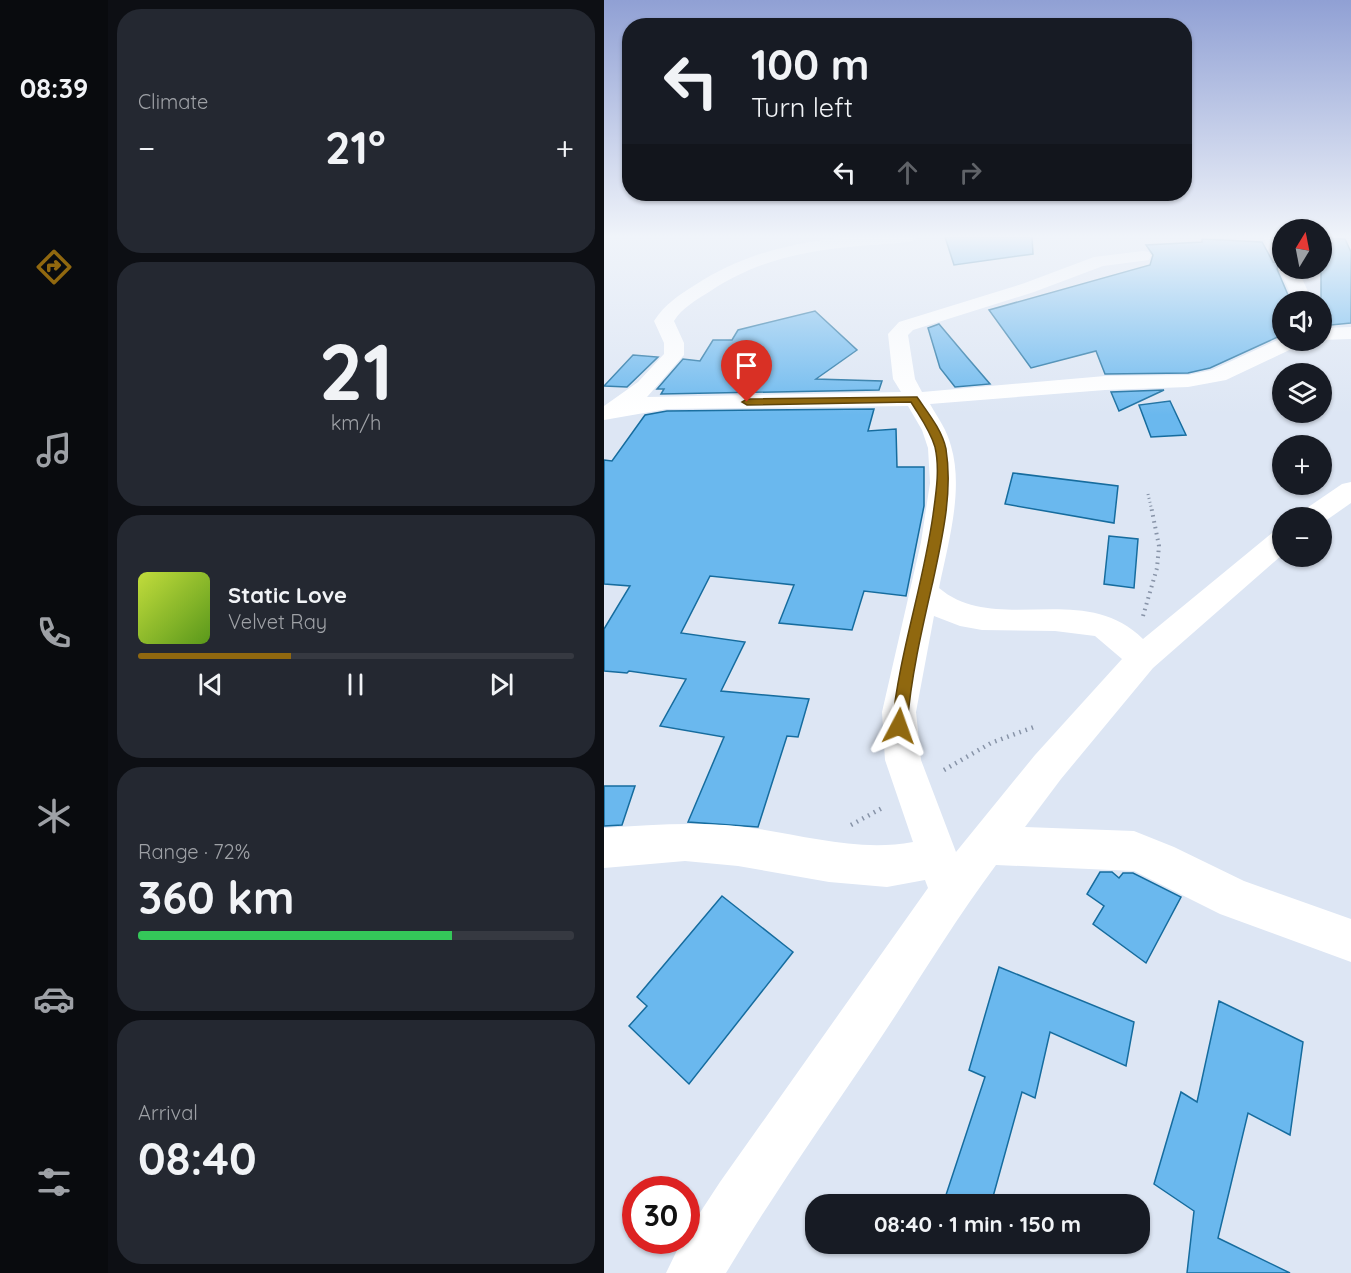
<!DOCTYPE html>
<html lang="en">
<head>
<meta charset="utf-8">
<style>
  body { margin:0; font-family:Quicksand,sans-serif; background:#242831; color:#f1f3f6; height:100vh; display:flex; flex-direction:column; font-size:22px; white-space:nowrap }
  * { box-sizing:border-box; margin:0 }
  p { font-size:20px; color:#9ea1a6 }
  .icon { flex:none; width:33px; height:33px; fill:none; stroke:currentColor; stroke-width:2; stroke-linecap:round; stroke-linejoin:round }
  .map { position:relative; flex:1; overflow:hidden }
  .drawer { display:flex; flex-direction:column; gap:9px; padding:9px; background:#0d0f14; width:496px }
  .drawer>* { flex:none }
  .hud { position:absolute; left:18px; top:18px; width:570px; height:183px; border-radius:24px; box-shadow:0 2px 4px #0004; background:#171b24; color:#f1f3f6; overflow:hidden }
  .needle { width:39px; rotate:10deg }
  .tools { position:absolute; left:668px; top:219px; display:grid; gap:12px }
  .tools a { display:grid; place-items:center; width:60px; height:60px; border-radius:50%; background:#171b24; box-shadow:0 2px 4px #0004; font-size:30px }
  .speed { position:absolute; left:18px; top:1176px; display:flex; gap:12px; font-size:30px; font-weight:700; text-align:center }
  .speed>* { display:grid; place-content:center; width:78px; height:78px; border-radius:50%; background:#171b24; box-shadow:0 2px 4px #0004; line-height:1 }
  .speed .limit { border:9px solid #d22; background:#fff; color:#111 }
  .pin { position:absolute; display:grid; place-items:center; width:51px; height:51px; color:#fff; margin:-62px -26px; border-radius:50% 50% 50% 0; rotate:-45deg; box-shadow:0 0 6px #0007 }
  .pin .icon { rotate:45deg }
  .me { position:absolute; width:66px; margin:-33px; rotate:4deg; stroke-linejoin:round; filter:drop-shadow(0 0 4px #0008) }
  .turn { display:flex; align-items:center; gap:21px; height:126px; padding:0 30px; font-size:27px }
  .turn .icon { width:78px; height:78px; stroke-width:2.5 }
  .turn b { display:block; font-size:42px; line-height:51px }
  .lanes { display:flex; align-items:center; height:57px; padding:0 30px; background:#0003; justify-content:center; gap:30px; direction:ltr }
  .lanes .off { opacity:.35 }
  .big { font-size:45px; font-weight:700; line-height:1.1 }
  .drawer .tile { flex:1; display:flex; flex-direction:column; justify-content:center; gap:9px; min-width:0; padding:0 21px; border-radius:24px; background:#242831 }
  .drawer .dial { align-items:center; gap:0 }
  .dial b { font-size:78px; line-height:1 }
  .song { display:flex; align-items:center; gap:18px }
  .cover { width:72px; height:72px; border-radius:9px; background:linear-gradient(135deg,hsl(70 70% 55%),hsl(90 70% 35%)) }
  .played { height:6px; border-radius:3px; background:linear-gradient(90deg,#90680f 35%,#363941 35%) }
  .keys { display:flex; justify-content:space-around; direction:ltr }
  .heat { display:flex; justify-content:space-between; align-items:center; font-size:33px; direction:ltr }
  .charge { height:9px; border-radius:4px; background:linear-gradient(90deg,#34c759 72%,#363941 0) }
  .trip { position:absolute; left:201px; top:1194px; width:345px; height:60px; border-radius:24px; background:#171b24; box-shadow:0 2px 4px #0004; font-weight:700; line-height:60px; text-align:center }
  main { display:flex; flex:1; min-height:0 }
  .tab-bar { display:flex; flex-direction:column; width:108px; justify-content:space-around; align-items:center; background:#090b0e; color:#9ea1a6 }
  .tab-bar .icon { width:42px; height:42px }
  .tab-bar .on { color:#90680f }
  .tab-bar b { font-size:27px; color:#f1f3f6 }
  .map>svg:first-child { display:block }
</style>
</head>
<body>
<main>
<nav class="tab-bar">
<b>08:39</b>
<svg class="icon on" aria-label="directions" viewBox="0 0 24 24"><path d="M12 3l9 9-9 9-9-9zM9 14v-3h6M13 9l2 2-2 2"/></svg>
<svg class="icon" aria-label="music" viewBox="0 0 24 24"><path d="M9 18V5l10-2v13"/><circle cx="6" cy="18" r="3"/><circle cx="16" cy="16" r="3"/></svg>
<svg class="icon" aria-label="phone" viewBox="0 0 24 24"><path d="M5 4h4l2 5-3 2q2 4 5 5l2-3 5 2v4C11 20 4 13 5 4z"/></svg>
<svg class="icon" aria-label="climate" viewBox="0 0 24 24"><path d="M12 3v18M4 7l16 10M4 17L20 7"/></svg>
<svg class="icon" aria-label="car" viewBox="0 0 24 24"><path d="M5 17H2v-5l4-1 3-4h7l3 4 3 1v5h-3M9 17h6M6 11h13"/><circle cx="7" cy="17" r="2"/><circle cx="17" cy="17" r="2"/></svg>
<svg class="icon" aria-label="filters" viewBox="0 0 24 24"><path d="M4 7h16M4 17h16"/><circle cx="9" cy="7" r="2"/><circle cx="15" cy="17" r="2"/></svg>
</nav>
<section class="drawer">
<div class="tile"><p>Climate</p>
<div class="heat"><a>−</a><b class="big">21°</b><a>+</a></div>
</div>
<div class="tile dial"><b>21</b><p>km/h</p></div>
<div class="tile">
<div class="song"><i class="cover"></i><div><b>Static Love</b><p>Velvet Ray</p></div></div>
<div class="played"></div>
<div class="keys"><svg class="icon" aria-label="previous" viewBox="0 0 24 24"><path d="M18 5L8 12l10 7zM5 5v14"/></svg><svg class="icon" aria-label="pause" viewBox="0 0 24 24"><path d="M8 5v14M16 5v14"/></svg><svg class="icon" aria-label="next" viewBox="0 0 24 24"><path d="M6 5l10 7-10 7zM19 5v14"/></svg></div>
</div>
<div class="tile"><p>Range · 72%</p><b class="big">360 km</b><div class="charge"></div></div>
<div class="tile"><p>Arrival</p><b class="big">08:40</b></div>
</section>
<div class="map">
<svg width="747" height="1273" viewBox="0 0 747 1273">
  <rect width="100%" height="100%" fill="#dde6f4"/>
  <!-- building -->
  <g fill="#6ab8ee" stroke="#166c9e" stroke-width="1.5">
    <polygon points="341,237 428,237 429,254 350,265"/>
    <polygon points="717,238 741,239 747,252 747,323 717,326"/>
    <polygon points="598,239 658,242 669,262 676,263 673,269 687,302 678,302 678,335 606,368 584,373 501,374 492,351 427,368 385,310 546,265 549,255 542,245 598,242"/>
    <polygon points="211,311 253,350 212,379 278,381 275,390 57,394 60,389 53,389 79,359 96,361 109,340 128,340 134,330"/>
    <polygon points="335,324 362,356 386,384 351,387 336,368 324,328"/>
    <polygon points="29,355 54,357 23,387 0,386"/>
    <polygon points="560,390 515,411 507,392"/>
    <polygon points="566,401 582,435 547,437 535,405"/>
    <polygon points="270,409 264,431 292,429 293,467 320,467 320,506 302,596 260,591 248,630 175,623 190,585 106,576 77,633 141,642 117,691 205,699 194,737 183,736 154,827 84,822 120,737 56,726 82,679 25,671 23,673 0,671 0,629 26,586 0,584 0,460 8,461 41,415 63,411"/>
    <polygon points="409,473 514,486 510,523 401,504"/>
    <polygon points="505,536 534,539 530,588 500,584"/>
    <polygon points="0,786 31,786 18,825 0,826"/>
    <polygon points="496,872 508,872 515,878 519,873 529,873 577,897 542,963 489,924 500,906 483,894"/>
    <polygon points="118,896 189,952 85,1084 25,1026 43,1006 33,997"/>
    <polygon points="395,967 530,1022 522,1066 446,1032 431,1098 418,1092 387,1204 339,1204 381,1077 365,1070"/>
    <polygon points="615,1001 699,1042 686,1135 644,1113 614,1238 686,1273 583,1273 590,1211 550,1184 577,1092 593,1102"/>
  </g>
  <g fill="none" stroke-linecap="round" stroke-linejoin="round">
    <!-- path-far2 -->
    <polyline stroke="#8894a8" stroke-width="3" stroke-dasharray="1 3" stroke-linecap="butt" points="544,494 547,507"/>
    <!-- path-far1 -->
    <polyline stroke="#8894a8" stroke-width="4" stroke-dasharray="1.5 4.5" stroke-linecap="butt" points="539,616 553,568 555,546 547,506"/>
    <!-- path -->
    <g stroke="#8894a8" stroke-width="4.5" stroke-dasharray="1.5 5" stroke-linecap="butt">
      <polyline points="340,770 387,743 430,727"/>
      <polyline points="247,825 280,807"/>
    </g>
    <!-- street -->
    <g fill="#fff" fill-rule="evenodd">
      <path d="M247 237H314L306 242C232 248 169 249 105 292 92 300 78 308 70 321L80 343V355L43 397 297 392 289 379 284 334 295 322 418 284 490 257 539 251 545 252 547 256 545 260 499 266 430 292 309 330 304 335 311 379 318 392 501 376 584 375 608 370 678 338 701 340 698 344 622 380 584 387 501 390 326 404C334 418 343 430 347 446 360 490 344 544 335 588 392 636 480 580 539 639L668 533 678 530V555L549 668 457 779 421 827 530 831 570 847 640 881 747 919V962L616 914 530 871 392 865C348 924 311 987 270 1048 220 1122 168 1196 122 1273H62L78 1240H82V1234L116 1182 324 888 321 880 283 887 225 882 134 866 81 861 0 868V828C45 825 88 822 132 826 191 832 249 853 309 842L281 760 278 712 317 542 326 483 324 448 318 430 304 406 63 409 0 420V406L34 382 60 354V343L50 321C61 304 75 295 91 285 140 253 191 242 247 237ZM330 616 356 626 378 630 451 631 491 636 518 659 431 755 352 852 317 760 312 712Z"/>
      <polygon points="659,237 675,237 678,242 678,260 672,259"/>
      <polygon points="678,264 678,268 693,268 709,302 690,302 675,268"/>
      <polygon points="747,327 747,339 717,340 717,328"/>
      <polygon points="747,482 747,503 717,524 717,518 694,518 697,512 738,484"/>
    </g>
  </g>
  <!-- sky -->
  <linearGradient id="sky" x2="0" y2="1"><stop stop-color="#90a0d4"/><stop offset="0.57" stop-color="#f0f4fa"/><stop offset="1" stop-color="#f0f4fa" stop-opacity="0"/></linearGradient>
  <rect width="747" height="415" fill="url(#sky)"/>
  <!-- route -->
  <path fill="#90680f" stroke="#5e440a" stroke-width="1.5" d="M310 397H313C324 413 338 430 342 449 349 493 338 539 329 581 318 629 307 676 303 726L295 732 288 726C295 654 319 586 329 515 332 493 336 469 331 447 326 430 316 417 307 402L143 405 138 402 143 399Z"/>
</svg>
<div class="tools">
<a><svg class="needle" viewBox="-14 -14 28 28"><path d="M0-13l5 13h-10z" fill="#e53935"/><path d="M0 13l5-13h-10z" fill="#9ea1a6"/></svg></a>
<a><svg class="icon" aria-label="sound" viewBox="0 0 24 24"><path d="M4 9h4l5-4v14l-5-4H4zM17 9q2 3 0 6"/></svg></a>
<a><svg class="icon" aria-label="layers" viewBox="0 0 24 24"><path d="M12 4l9 5-9 5-9-5zM3 14l9 5 9-5"/></svg></a>
<a>+</a>
<a>−</a>
</div>
<div class="speed"><div class="limit">30</div></div>
<div class="pin" style="left:143px;top:402px;background:#d93025"><svg class="icon" aria-label="arrive" viewBox="0 0 24 24"><path d="M6 21V4h12l-3 4 3 4H6"/></svg></div>
<svg class="me" style="left:295px;top:726px" viewBox="-20 -20 40 40"><path d="M0-17L14 15 0 8-14 15z" fill="#90680f" stroke="#fff" stroke-width="4"/></svg>
<div class="trip">08:40 · 1 min · 150 m</div>
<div class="hud">
<div class="turn"><svg class="icon" aria-label="left" viewBox="0 0 24 24"><path d="M17 20v-9H6M10 6l-5 5 5 5"/></svg><div><b>100 m</b>Turn left</div></div>
<div class="lanes"><svg class="icon" aria-label="left" viewBox="0 0 24 24"><path d="M17 20v-9H6M10 6l-5 5 5 5"/></svg><svg class="icon off" aria-label="ahead" viewBox="0 0 24 24"><path d="M12 20V5M6 11l6-6 6 6"/></svg><svg class="icon off" aria-label="right" viewBox="0 0 24 24"><path d="M7 20v-9h11M14 6l5 5-5 5"/></svg></div>
</div>
</div>
</main>
</body>
</html>
